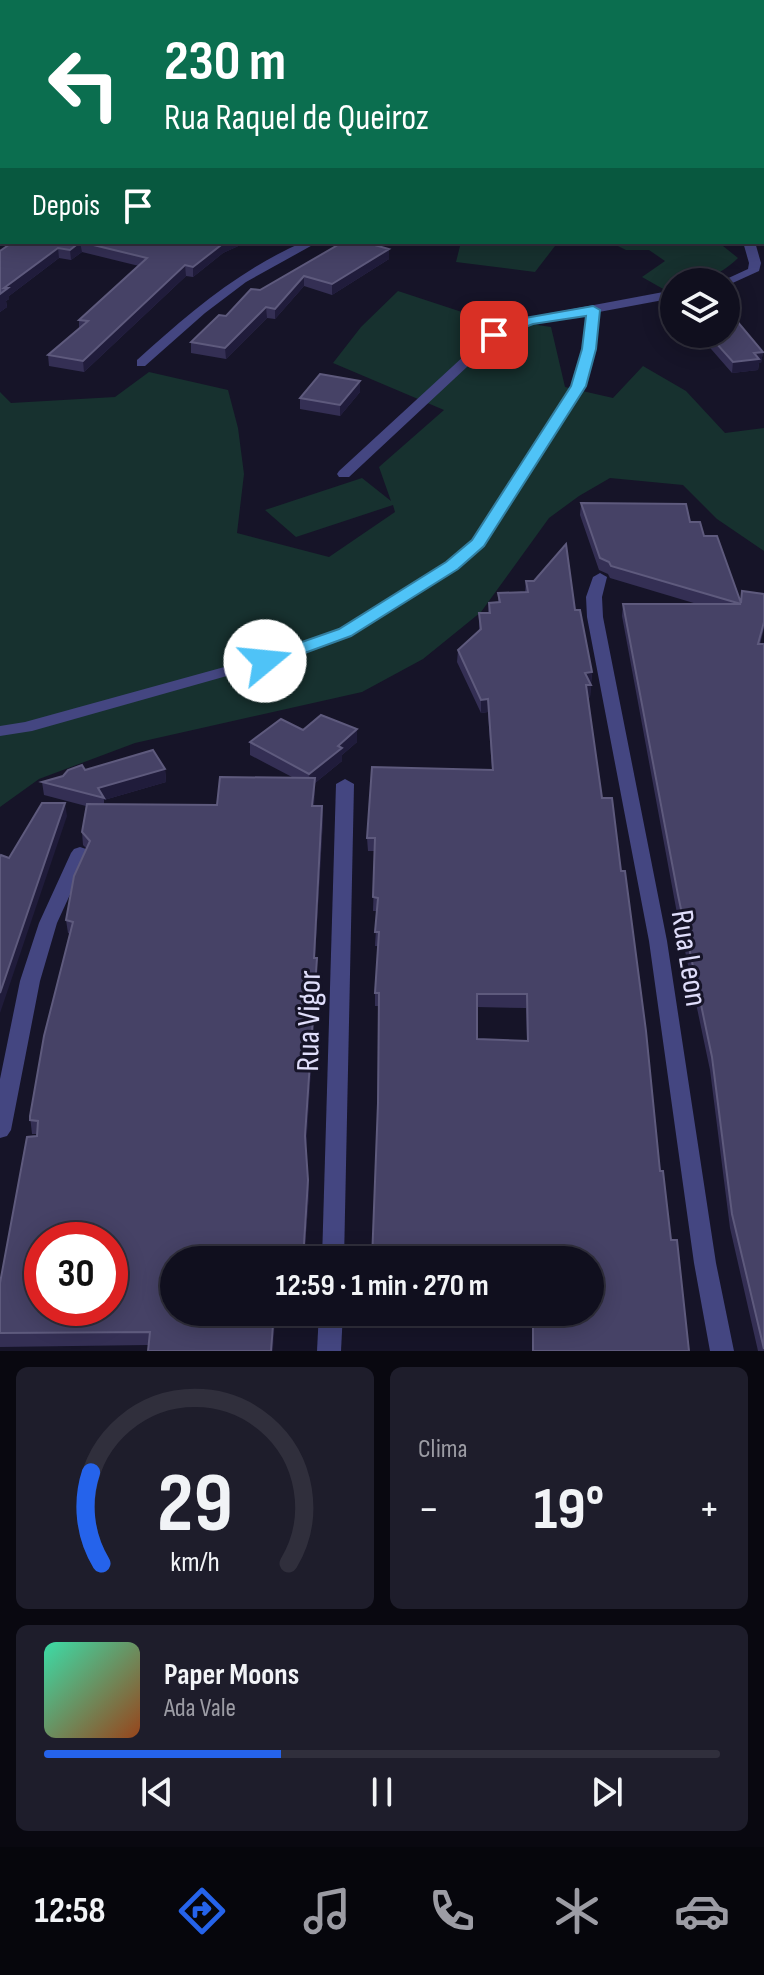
<!DOCTYPE html>
<html lang="pt">
<head>
<meta charset="utf-8">
<style>
  body { margin:0; font-family:"Sofia Sans Condensed",sans-serif; background:#1e1d2b; color:#f1f3f6; height:100vh; display:flex; flex-direction:column; font-size:30px; white-space:nowrap }
  * { box-sizing:border-box; margin:0 }
  p { font-size:26px; color:#9c9ca4 }
  .icon { flex:none; width:44px; height:44px; fill:none; stroke:currentColor; stroke-width:2; stroke-linecap:round; stroke-linejoin:round }
  .map { position:relative; height:1351px; overflow:hidden }
  .side { display:flex; flex-direction:column; gap:16px; padding:16px; background:#090810; flex:1 }
  .side>* { flex:none }
  .top-card { position:absolute; left:0px; top:0px; width:764px; height:244px; box-shadow:0 4px 20px #0003,0 0 0 2px #302f3c; background:#0b6e4f; color:#fff; overflow:hidden }
  .controls { position:absolute; left:660px; top:268px; display:grid; gap:16px }
  .controls a { display:grid; place-items:center; width:80px; height:80px; border-radius:50%; background:#100f1e; box-shadow:0 4px 20px #0003,0 0 0 2px #302f3c; font-size:40px }
  .speed { position:absolute; left:24px; top:1222px; display:flex; gap:16px; font-size:40px; font-weight:700; text-align:center }
  .speed>* { display:grid; place-content:center; width:104px; height:104px; border-radius:50%; background:#100f1e; box-shadow:0 4px 20px #0003,0 0 0 2px #302f3c; line-height:1 }
  .speed .limit { border:12px solid #d22; background:#fff; color:#111 }
  .pin { position:absolute; display:grid; place-items:center; width:68px; height:68px; color:#fff; margin:-34px; border-radius:16px; box-shadow:0 4px 12px #0006 }
  .me { position:absolute; width:88px; margin:-44px; rotate:73deg; stroke-linejoin:round; filter:drop-shadow(0 0 6px #0008) }
  .turn { display:flex; align-items:center; gap:28px; height:168px; padding:0 32px; font-size:36px }
  .turn .icon { width:104px; height:104px; stroke-width:2.5 }
  .turn b { display:block; font-size:56px; line-height:68px }
  .then { display:flex; align-items:center; height:76px; padding:0 32px; background:#0003; gap:16px; font-size:30px }
  .big { font-size:60px; font-weight:700; line-height:1.1 }
  .side .card { flex:1; display:flex; flex-direction:column; justify-content:center; gap:12px; min-width:0; padding:0 28px; border-radius:12px; background:#1e1d2b }
  .side .dial { align-items:center; gap:0 }
  .dial svg { height:208px; overflow:visible; fill:none; stroke:#302f3c; stroke-width:7; stroke-linecap:round; text-anchor:middle }
  .dial text { fill:#f1f3f6; stroke:none }
  .song { display:flex; align-items:center; gap:24px }
  .cover { width:96px; height:96px; border-radius:12px; background:linear-gradient(135deg,hsl(160 70% 55%),hsl(20 70% 35%)) }
  .played { height:8px; border-radius:4px; background:linear-gradient(90deg,#2563eb 35%,#302f3c 35%) }
  .keys { display:flex; justify-content:space-around; direction:ltr }
  .heat { display:flex; justify-content:space-between; align-items:center; font-size:44px; direction:ltr }
  .side .tiles { flex:1; display:grid; gap:16px; grid-template-columns:1fr 1fr }
  .card:last-child { grid-column:span 2 }
  .trip { position:absolute; left:160px; top:1246px; width:444px; height:80px; border-radius:40px; background:#100f1e; box-shadow:0 4px 20px #0003,0 0 0 2px #302f3c; font-weight:700; line-height:80px; text-align:center }
  .tab-bar { display:flex; height:128px; justify-content:space-around; align-items:center; background:#06060c; color:#9c9ca4 }
  .tab-bar .icon { width:56px; height:56px }
  .tab-bar .selected { color:#2563eb }
  .tab-bar b { font-size:36px; color:#f1f3f6 }
  .map>svg:first-child { display:block }
</style>
</head>
<body>
<div class="map">
<svg width="764" height="1351" viewBox="0 0 764 1351">
  <rect width="100%" height="100%" fill="#161428"/>
  <!-- green -->
  <g fill="#17312f">
    <polygon points="0,0 438,0 2,2 2,85"/>
    <polygon points="461,242 603,242 555,246 535,272 456,262"/>
    <path d="M610 242H718L738 258C718 277 702 282 674 282V288L665 290 642 277 665 261 649 250H626Z"/>
    <polygon points="398,291 471,315 551,327 565,387 613,398 643,366 686,391 725,433 764,428 764,551 717,519 683,485 610,478 579,496 549,518 481,612 423,659 362,692 135,743 39,779 0,807 0,392 11,403 115,397 149,372 228,390 238,428 244,474 237,533 329,557 395,512 393,505 296,537 265,510 362,478 391,501 379,467 444,410 333,363 361,327"/>
  </g>
  <g fill="none" stroke-linecap="round" stroke-linejoin="round">
    <!-- minor -->
    <g fill="#444681" fill-rule="evenodd">
      <polygon points="762,239 764,239 764,246 756,242 762,242"/>
      <path d="M303 242H318L246 282 205 313 145 366H137V360C188 314 239 270 303 242Z"/>
      <polygon points="743,242 755,242 761,263 759,271 726,286 726,282 722,281 748,269 749,263"/>
      <polygon points="674,290 674,298 599,312 595,349 585,386 483,546 457,568 350,635 301,655 32,731 0,736 0,726 25,722 289,649 340,629 447,562 473,540 573,386 583,349 587,314 533,324 498,338 349,477 339,477 337,474 339,471 490,332 530,317"/>
      <polygon points="600,573 607,577 602,597 603,617 667,941 716,1263 734,1351 710,1351 694,1263 649,941 587,617 586,597 593,577"/>
      <polygon points="345,779 354,784 344,1260 322,1260 336,784"/>
      <polygon points="80,847 86,849 89,853 57,923 40,981 11,1130 7,1136 0,1138 0,1079 20,981 39,923 71,853 74,849"/>
      <polygon points="319,1312 343,1312 341,1351 317,1351"/>
    </g>
    <!-- tertiary -->
    <g fill="#444681" fill-rule="evenodd">
      <polygon points="631,0 642,0 644,2 633,2"/>
      <rect x="762" y="158" width="2" height="7"/>
    </g>
  </g>
  <!-- wall -->
  <g fill="#342f54" fill-rule="evenodd">
    <polygon points="13,242 247,242 223,253 193,277 186,276 84,372 49,366 48,355 79,329 79,320 139,266 82,252 71,260 59,258 9,296 9,299 6,301 7,307 0,312 0,251"/>
    <polygon points="389,249 389,259 332,295 304,286 275,319 267,318 226,359 191,353 191,342 260,290"/>
    <polygon points="698,334 726,334 763,352 761,363 759,363 758,370 732,373"/>
    <polygon points="360,381 360,392 340,416 300,409 300,398"/>
    <polygon points="581,503 690,522 704,536 741,603 764,594 764,628 760,644 764,1351 758,1351 730,1228 710,1070 676,908 622,616 623,604 697,604 610,578 608,574 599,570 580,515"/>
    <path d="M526 581 575 610 592 672 590 697 588 698 602 798 689 1351H532V1312H590L378 1103 379 1006H375V993L378 946H375L377 911H373L375 851H368L367 838 492 770 488 712 481 713 457 662 458 650 479 630V613H488L489 603H498V593L525 592ZM477 1007 526 1008 527 1041 477 1039Z"/>
    <polygon points="357,729 357,742 342,755 342,761 315,783 314,806 322,806 323,819 315,958 317,972 306,1147 309,1193 304,1260 174,1260 174,1312 301,1312 301,1322 275,1321 148,1345 0,1347 0,1283 37,1136 37,1134 32,1134 30,1116 70,934 68,933 66,920 87,849 83,845 82,832 86,806 44,795 42,782 85,770 165,769 166,782 104,800 104,804 217,805 292,777 250,755 250,742 303,730"/>
    <polygon points="371,1312 475,1312 475,1323 371,1320"/>
  </g>
  <!-- shaded-wall -->
  <g fill="#201c3b">
    <polygon points="80,242 82,252 71,260 70,250"/>
    <polygon points="225,242 247,242 223,253 193,277 193,267"/>
    <polygon points="58,248 59,258 9,296 9,299 6,301 7,307 0,312 0,294 4,288"/>
    <polygon points="389,249 389,259 332,295 332,284"/>
    <polygon points="185,265 186,276 84,372 83,361"/>
    <polygon points="304,276 304,286 275,319 275,309"/>
    <polygon points="266,307 267,318 226,359 225,348"/>
    <polygon points="763,352 761,363 759,363 758,370 732,373 733,362 754,353"/>
    <polygon points="360,381 360,392 340,416 340,405"/>
    <polygon points="592,672 591,684 585,673"/>
    <polygon points="586,685 591,685 590,697 585,698"/>
    <polygon points="488,699 488,712 481,713 481,700"/>
    <polygon points="357,729 357,742 342,755 342,761 315,783 313,819 309,774"/>
    <polygon points="165,769 166,782 104,800 98,788"/>
    <polygon points="65,803 67,816 0,1013 0,993"/>
    <polygon points="322,806 323,819 314,972 314,958"/>
    <polygon points="317,958 317,972 306,1150 305,1136"/>
    <polygon points="308,1180 309,1193 304,1260 303,1260"/>
    <polygon points="274,1312 275,1321 273,1351 271,1351"/>
  </g>
  <!-- building -->
  <g fill="#464266" stroke="#5e5a7d" stroke-width="2" fill-rule="evenodd">
    <polygon points="585,0 622,0 621,2 584,2"/>
    <polygon points="0,175 2,176 2,198 0,199"/>
    <polygon points="764,185 764,197 762,196 762,186"/>
    <polygon points="13,242 80,242 70,250 58,248 4,288 8,288 0,294 0,251"/>
    <polygon points="81,242 225,242 193,267 185,265 83,361 48,355 88,321 79,320 147,258"/>
    <polygon points="343,242 364,242 389,249 332,284 304,276 275,309 266,307 225,348 191,342 219,315 226,316 251,289 260,290"/>
    <polygon points="726,308 763,352 754,353 759,359 733,362 708,334 726,334"/>
    <polygon points="320,374 360,381 340,405 300,398"/>
    <polygon points="581,503 686,504 690,522 700,522 704,536 717,536 741,603 742,591 764,594 764,622 758,644 764,644 764,1349 732,1214 712,1057 678,895 623,604 741,604 611,566 609,562 600,558"/>
    <path d="M566 544 575 610H580L592 672 585 673 591 685H586L602 798H612L621 871H625L646 1031 660 1171H663L671 1240H677L689 1351H533V1312H590V1260H372L378 1103 379 993H375L379 932H375L378 898 373 897 375 838H367L372 767 493 770 488 699 481 700 458 650 481 629 479 613H490L489 603 500 602 498 593 528 592 526 581H534ZM477 994H527L528 1041 477 1039Z"/>
    <polygon points="321,715 357,729 338,746 342,748 309,774 250,742 281,719 303,730"/>
    <polygon points="153,750 165,769 98,788 104,798 42,782 63,776 68,770 82,765 85,770"/>
    <path d="M220 777 315 778 312 806H322L314 958H317L305 1136 308 1180 303 1260H174V1312H274L271 1351H148L150 1332 0 1333V1283L27 1137 37 1136 38 1121 30 1120V1116L44 1036 73 922 66 920 74 876 90 841 82 832 87 804 217 805ZM42 1240H110V1308H42Z"/>
    <polygon points="42,803 65,803 0,993 0,857 1,855 9,858"/>
  </g>
  <!-- route -->
  <polygon fill="#4fc3f7" stroke="#337fa1" stroke-width="2" points="593,306 600,310 596,349 586,386 484,546 458,569 351,636 272,665 259,665 256,661 259,657 339,629 446,562 472,540 571,386 582,349 586,316 533,324 494,339 487,335 525,318"/>
  <g text-anchor="middle" stroke-width="6" stroke-linejoin="round" paint-order="stroke">
    <!-- near-street labels -->
    <g font-size="32" fill="#e0defb" stroke="#161428">
      <text transform="translate(690 958) rotate(81)" y="11">Rua Leon</text>
      <text transform="translate(308 1021) rotate(-89)" y="11">Rua Vigor</text>
    </g>
  </g>
</svg>
<div class="controls">
<a><svg class="icon" aria-label="layers" viewBox="0 0 24 24"><path d="M12 4l9 5-9 5-9-5zM3 14l9 5 9-5"/></svg></a>
</div>
<div class="speed"><div class="limit">30</div></div>
<div class="pin" style="left:494px;top:335px;background:#d93025"><svg class="icon" aria-label="arrive" viewBox="0 0 24 24"><path d="M6 21V4h12l-3 4 3 4H6"/></svg></div>
<svg class="me" style="left:265px;top:661px" viewBox="-20 -20 40 40"><circle r="19" fill="#fff"/><path d="M0-13L10 11 0 6-10 11z" fill="#4fc3f7"/></svg>
<div class="trip">12:59 · 1 min · 270 m</div>
<div class="top-card">
<div class="turn"><svg class="icon" aria-label="left" viewBox="0 0 24 24"><path d="M17 20v-9H6M10 6l-5 5 5 5"/></svg><div><b>230 m</b>Rua Raquel de Queiroz</div></div>
<div class="then">Depois<svg class="icon" aria-label="arrive" viewBox="0 0 24 24"><path d="M6 21V4h12l-3 4 3 4H6"/></svg></div>
</div>
</div>
<section class="side">
<div class="tiles">
<div class="card dial"><svg viewBox="0 0 100 80">
<path d="M14 69A42 42 0 1 1 86 69"/>
<path d="M14 69A42 42 0 0 1 10 34" stroke="#2563eb"/>
<text x="50" y="56" font-size="32" font-weight="700">29</text>
<text x="50" y="72" font-size="11">km/h</text>
</svg></div>
<div class="card"><p>Clima</p>
<div class="heat"><a>−</a><b class="big">19°</b><a>+</a></div>
</div>
<div class="card">
<div class="song"><i class="cover"></i><div><b>Paper Moons</b><p>Ada Vale</p></div></div>
<div class="played"></div>
<div class="keys"><svg class="icon" aria-label="previous" viewBox="0 0 24 24"><path d="M18 5L8 12l10 7zM5 5v14"/></svg><svg class="icon" aria-label="pause" viewBox="0 0 24 24"><path d="M8 5v14M16 5v14"/></svg><svg class="icon" aria-label="next" viewBox="0 0 24 24"><path d="M6 5l10 7-10 7zM19 5v14"/></svg></div>
</div>
</div>
</section>
<nav class="tab-bar">
<b>12:58</b>
<svg class="icon selected" aria-label="directions" viewBox="0 0 24 24"><path d="M12 3l9 9-9 9-9-9zM9 14v-3h6M13 9l2 2-2 2"/></svg>
<svg class="icon" aria-label="music" viewBox="0 0 24 24"><path d="M9 18V5l10-2v13"/><circle cx="6" cy="18" r="3"/><circle cx="16" cy="16" r="3"/></svg>
<svg class="icon" aria-label="phone" viewBox="0 0 24 24"><path d="M5 4h4l2 5-3 2q2 4 5 5l2-3 5 2v4C11 20 4 13 5 4z"/></svg>
<svg class="icon" aria-label="climate" viewBox="0 0 24 24"><path d="M12 3v18M4 7l16 10M4 17L20 7"/></svg>
<svg class="icon" aria-label="car" viewBox="0 0 24 24"><path d="M5 17H2v-5l4-1 3-4h7l3 4 3 1v5h-3M9 17h6M6 11h13"/><circle cx="7" cy="17" r="2"/><circle cx="17" cy="17" r="2"/></svg>
</nav>
</body>
</html>
